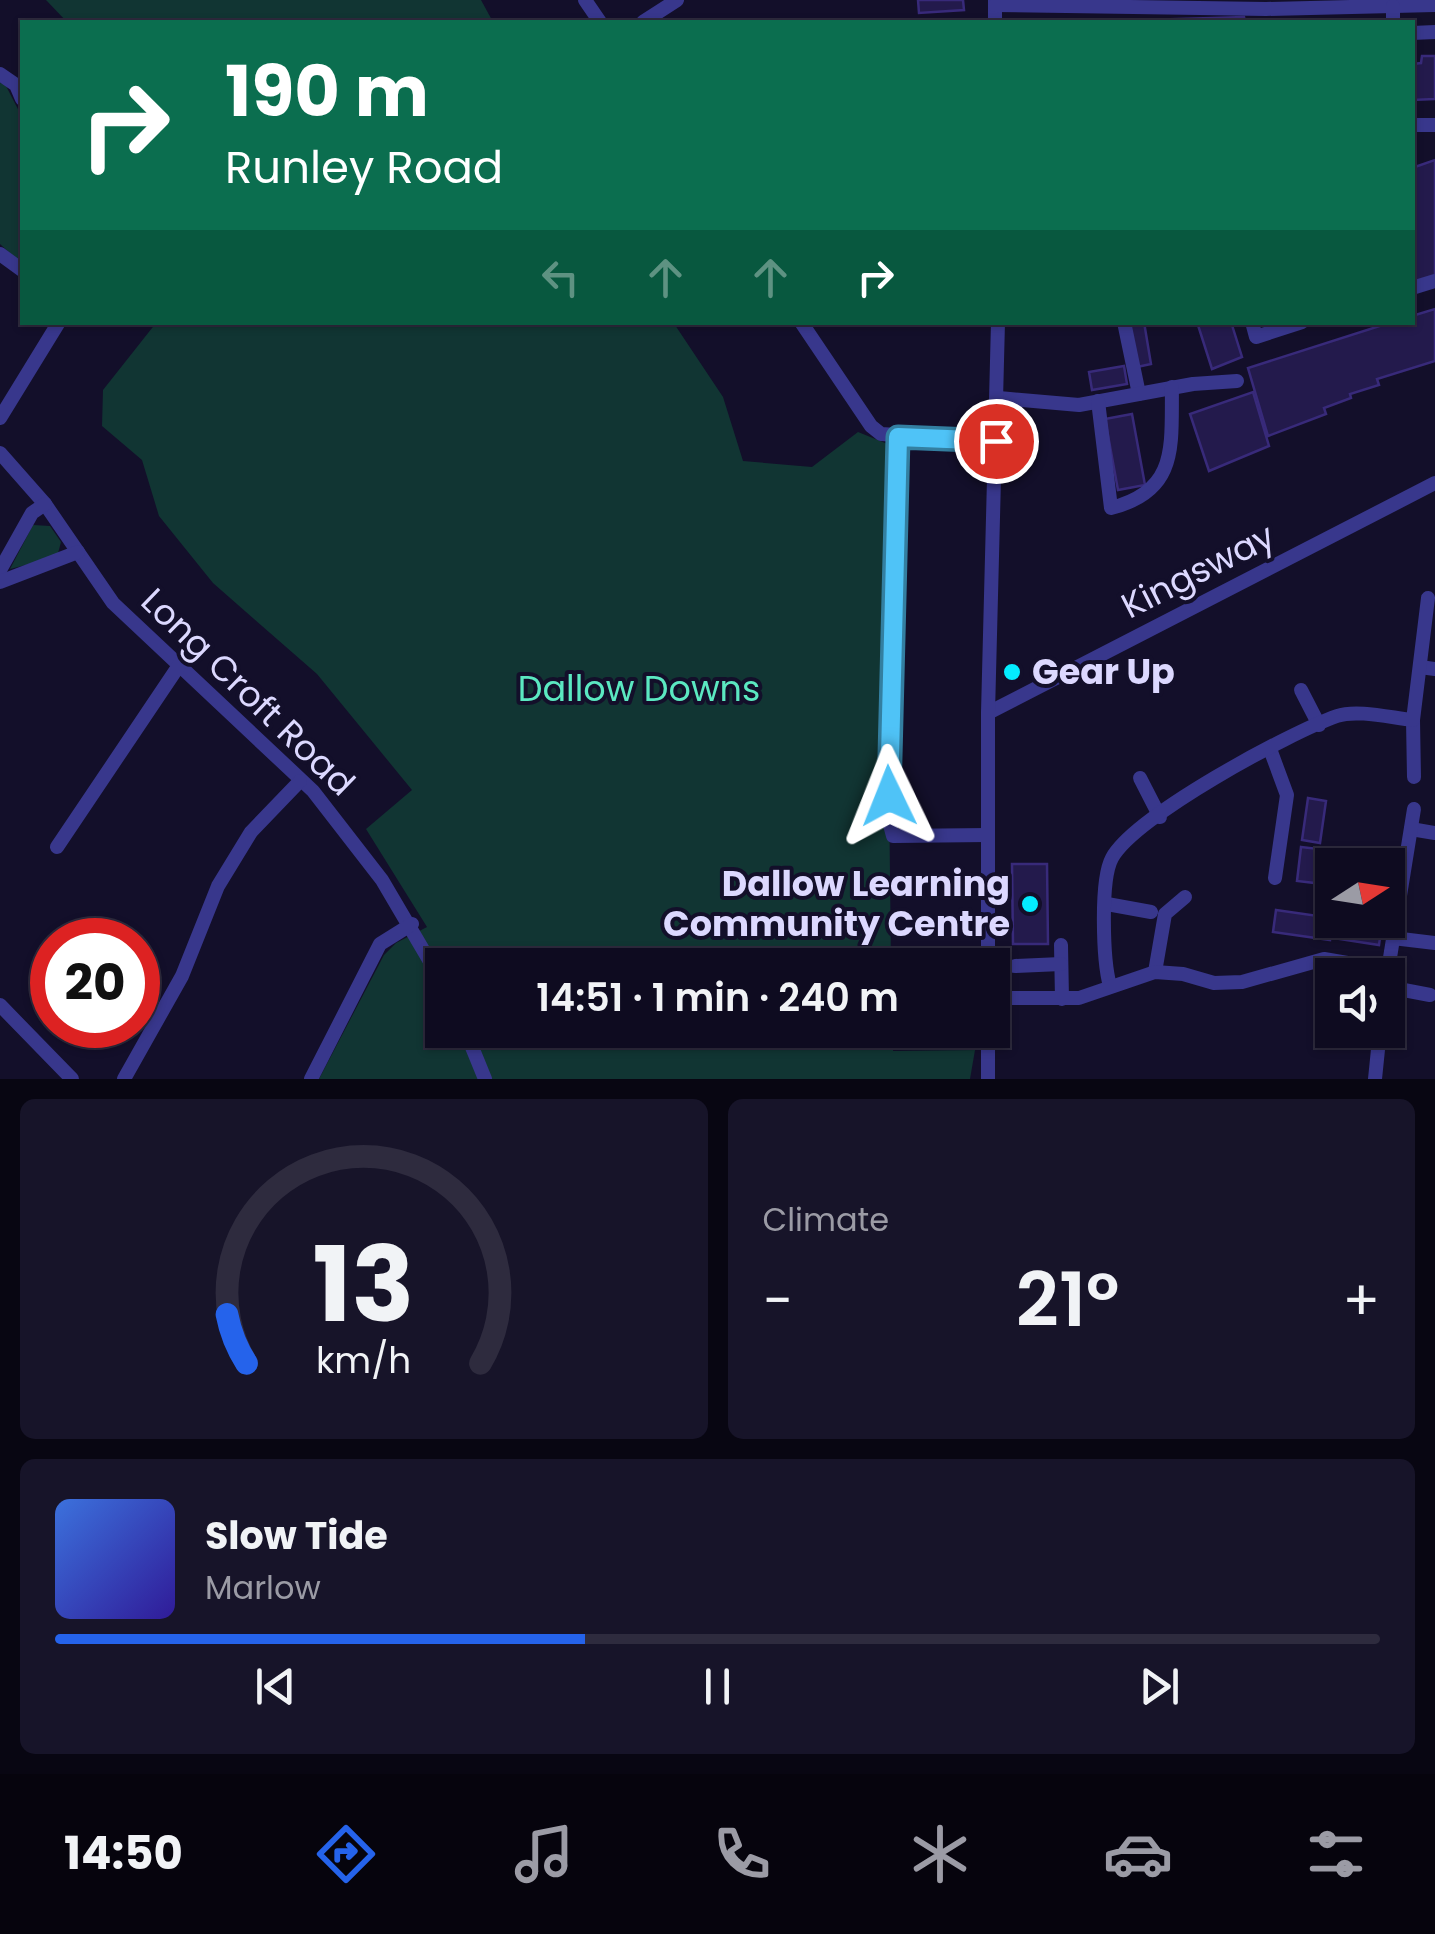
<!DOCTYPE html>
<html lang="en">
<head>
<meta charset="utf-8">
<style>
  body { margin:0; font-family:Poppins,sans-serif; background:#171429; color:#f1f3f6; height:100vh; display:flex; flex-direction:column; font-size:38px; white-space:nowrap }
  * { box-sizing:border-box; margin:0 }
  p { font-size:32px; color:#9b9ba5 }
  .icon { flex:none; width:55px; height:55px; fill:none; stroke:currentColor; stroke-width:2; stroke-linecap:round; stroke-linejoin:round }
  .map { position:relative; height:1079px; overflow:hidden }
  .sheet { display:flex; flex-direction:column; gap:20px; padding:20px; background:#080612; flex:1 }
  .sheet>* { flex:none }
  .top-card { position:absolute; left:20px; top:20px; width:1395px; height:305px; border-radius:0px; box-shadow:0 2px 8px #0004,0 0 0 2px #2e2b3e; background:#0b6e4f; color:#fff; overflow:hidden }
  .needle { width:65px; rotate:78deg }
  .controls { position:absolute; left:1315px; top:848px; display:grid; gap:20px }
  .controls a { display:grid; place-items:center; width:90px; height:90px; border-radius:0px; background:#0e0b20; box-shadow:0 2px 8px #0004,0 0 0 2px #2e2b3e; font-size:50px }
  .speed { position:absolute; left:30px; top:918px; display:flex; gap:20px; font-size:50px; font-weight:700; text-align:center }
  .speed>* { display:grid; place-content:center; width:130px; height:130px; border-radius:50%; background:#0e0b20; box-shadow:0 2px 8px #0004,0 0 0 2px #2e2b3e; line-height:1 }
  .speed .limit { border:15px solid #d22; background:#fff; color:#111 }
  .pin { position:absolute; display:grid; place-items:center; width:85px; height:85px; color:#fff; margin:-42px; border:5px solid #fff; border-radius:50%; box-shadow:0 2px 10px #0007 }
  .me { position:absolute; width:110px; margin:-55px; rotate:358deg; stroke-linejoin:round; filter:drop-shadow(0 0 8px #0008) }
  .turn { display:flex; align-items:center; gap:35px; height:210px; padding:0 40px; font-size:45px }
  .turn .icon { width:130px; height:130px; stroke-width:2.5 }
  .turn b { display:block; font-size:70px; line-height:85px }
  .lanes { display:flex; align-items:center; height:95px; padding:0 40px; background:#0003; justify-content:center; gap:50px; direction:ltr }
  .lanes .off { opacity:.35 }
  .big { font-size:75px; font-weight:600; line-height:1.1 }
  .sheet .card { flex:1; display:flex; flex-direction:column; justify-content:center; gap:15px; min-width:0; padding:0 35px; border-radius:15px; background:#171429 }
  .sheet .dial { align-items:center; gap:0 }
  .dial svg { height:260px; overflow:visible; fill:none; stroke:#2e2b3e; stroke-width:7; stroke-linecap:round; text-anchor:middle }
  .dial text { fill:#f1f3f6; stroke:none }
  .song { display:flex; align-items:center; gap:30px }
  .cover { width:120px; height:120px; border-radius:15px; background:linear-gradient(135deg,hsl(220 70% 55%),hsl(250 70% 35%)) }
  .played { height:10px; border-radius:5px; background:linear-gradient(90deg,#2563eb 40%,#2e2b3e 40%) }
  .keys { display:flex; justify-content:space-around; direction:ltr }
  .heat { display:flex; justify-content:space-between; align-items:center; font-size:55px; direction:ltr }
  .sheet .tiles { flex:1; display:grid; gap:20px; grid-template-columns:1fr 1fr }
  .card:last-child { grid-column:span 2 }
  .trip { position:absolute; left:425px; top:948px; width:585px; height:100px; border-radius:0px; background:#0e0b20; box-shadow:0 2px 8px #0004,0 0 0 2px #2e2b3e; font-weight:600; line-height:100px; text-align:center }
  .tabs { display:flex; height:160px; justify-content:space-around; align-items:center; background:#06040d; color:#9b9ba5 }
  .tabs .icon { width:70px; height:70px }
  .tabs .current { color:#2563eb }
  .tabs b { font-size:45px; color:#f1f3f6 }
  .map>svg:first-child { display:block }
</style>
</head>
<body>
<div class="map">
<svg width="1435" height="1079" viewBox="0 0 1435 1079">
  <rect width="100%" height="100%" fill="#130f2a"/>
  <!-- green -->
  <g fill="#113533">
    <polygon points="46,0 481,0 493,22 67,22"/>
    <polygon points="0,83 5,84 22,117 22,264 0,244"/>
    <polygon points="673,322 723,397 743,461 812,467 858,432 900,449 888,697 891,965 442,965 442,1030 892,1030 893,1051 975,1050 970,1079 319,1079 384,955 396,943 427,927 366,829 412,790 317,674 213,583 159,516 142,460 102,426 103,390 156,323"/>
    <polygon points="33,525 50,526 61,542 57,557 10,569"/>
  </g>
  <!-- building -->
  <g fill="#231a4c" stroke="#382a7a" stroke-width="2.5">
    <polygon points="918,0 963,0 964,10 919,13"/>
    <polygon points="1244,17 1245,22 1146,22 1146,20"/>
    <polygon points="1422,56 1435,56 1435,99 1412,100 1412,64 1421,63"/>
    <polygon points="1435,160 1435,277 1412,283 1412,168"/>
    <polygon points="1435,309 1435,361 1377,379 1379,385 1350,394 1351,398 1324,408 1326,414 1268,436 1248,368 1392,322 1412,322 1412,316"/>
    <polygon points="1129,322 1144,322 1151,364 1137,367"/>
    <polygon points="1197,322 1231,322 1242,357 1212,369"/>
    <polygon points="1124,366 1127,384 1092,390 1089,372"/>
    <polygon points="1253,392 1269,446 1209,471 1190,414"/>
    <polygon points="1132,414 1145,485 1118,490 1105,419"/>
    <polygon points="1308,798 1326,801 1320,843 1302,840"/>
    <polygon points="1301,847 1319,849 1315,883 1297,881"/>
    <polygon points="1012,864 1047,864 1048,944 1013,944"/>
    <polygon points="1276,910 1332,918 1330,940 1273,932"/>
    <polygon points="1336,920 1382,924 1379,945 1333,938"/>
  </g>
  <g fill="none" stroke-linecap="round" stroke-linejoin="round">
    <!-- minor -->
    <g stroke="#38378c" stroke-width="14">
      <polyline points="585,0 600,22"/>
      <polyline points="995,0 995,22"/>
      <polyline points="995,5 1266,9 1435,5"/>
      <polyline points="643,22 677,0"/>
      <polyline points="1393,22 1393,6"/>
      <polyline points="1412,33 1435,32"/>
      <polyline points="0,74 16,85 22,99"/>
      <polyline points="1412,125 1435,125"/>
      <polyline points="0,254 22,270"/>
      <polyline points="1412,288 1435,281"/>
      <polyline points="801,322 871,426 881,434 996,441"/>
      <polyline points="1124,322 1139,394"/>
      <polyline points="1252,322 1256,337 1302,322"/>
      <polyline points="999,398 1079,405 1193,384 1237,381"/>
      <path d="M1098 401 1111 508C1179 491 1171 445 1172 387"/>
      <polyline points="0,418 59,322"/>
      <polyline points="898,437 887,738 890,825 893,836 988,835"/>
      <polyline points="0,453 45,504 113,603 313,791 382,880 442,982"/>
      <polyline points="0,570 32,513 45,504"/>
      <polyline points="0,582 78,552"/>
      <polyline points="1420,667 1435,669"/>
      <polyline points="1301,690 1319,725"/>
      <polyline points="988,713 1435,483"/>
      <polyline points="1413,720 1414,777"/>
      <polyline points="1270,749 1287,795 1275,878"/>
      <polyline points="1140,778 1160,817"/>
      <polyline points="1411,829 1435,833"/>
      <polyline points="57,847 180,664"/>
      <polyline points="1107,904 1151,912"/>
      <polyline points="1393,938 1435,943"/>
      <polyline points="1061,945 1062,999"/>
      <polyline points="988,965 988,713 998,322"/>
      <polyline points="1015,966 1061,964"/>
      <polyline points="1388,970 1414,809"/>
      <polyline points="1155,972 1165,914 1185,897"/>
      <path d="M1110 986C1103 961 1100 880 1112 858 1135 816 1289 733 1337 716 1357 709 1392 718 1413 720L1428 598"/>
      <polyline points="1388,987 1430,995"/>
      <polyline points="992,998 1079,998 1155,972 1183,974 1214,983 1242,982 1324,959 1388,970 1387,975"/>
      <polyline points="0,1005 72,1079"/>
      <polyline points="465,1030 485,1079"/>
      <polyline points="124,1079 182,976 218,886 251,832 300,781"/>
      <polyline points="311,1079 380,944 412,924"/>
      <polyline points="988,1079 988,1030"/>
      <polyline points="1375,1079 1380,1030"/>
    </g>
  </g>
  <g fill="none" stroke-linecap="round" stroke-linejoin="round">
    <defs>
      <polyline id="route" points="889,796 898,437 996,441"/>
    </defs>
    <!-- route casing -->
    <use href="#route" stroke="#337fa1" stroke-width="25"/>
    <!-- route -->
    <use href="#route" stroke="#4fc3f7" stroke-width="18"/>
  </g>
  <!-- markers -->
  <g fill="#04ecff" stroke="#130f2a" stroke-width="4">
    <circle cx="1012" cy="672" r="10"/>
    <circle cx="1030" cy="904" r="10"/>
  </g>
  <g text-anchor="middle" stroke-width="8" stroke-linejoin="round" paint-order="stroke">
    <!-- street labels -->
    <g font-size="35" fill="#dcd8ff" stroke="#130f2a">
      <text transform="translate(1198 571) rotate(-27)" y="12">Kingsway</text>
      <text transform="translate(248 692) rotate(44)" y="12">Long Croft Road</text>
    </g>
    <!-- poi labels -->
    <g font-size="35" font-weight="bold" fill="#dcd8ff" stroke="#130f2a" text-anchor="start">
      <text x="1032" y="684">Gear Up</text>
      <text x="1010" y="896" text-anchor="end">Dallow Learning<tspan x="1010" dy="40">Community Centre</tspan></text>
    </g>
    <!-- park labels -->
    <g font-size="35" fill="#5be8c1" stroke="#130f2a">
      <text x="639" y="701">Dallow Downs</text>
    </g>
  </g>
</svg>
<div class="controls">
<a><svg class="needle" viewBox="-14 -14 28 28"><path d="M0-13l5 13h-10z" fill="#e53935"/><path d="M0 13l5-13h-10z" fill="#9b9ba5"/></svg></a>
<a><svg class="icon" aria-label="sound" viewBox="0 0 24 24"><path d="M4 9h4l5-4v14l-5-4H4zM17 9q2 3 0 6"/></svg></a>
</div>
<div class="speed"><div class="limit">20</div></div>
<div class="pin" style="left:996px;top:441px;background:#d93025"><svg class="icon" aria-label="arrive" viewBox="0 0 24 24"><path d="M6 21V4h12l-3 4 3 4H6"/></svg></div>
<svg class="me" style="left:889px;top:796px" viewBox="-20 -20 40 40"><path d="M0-17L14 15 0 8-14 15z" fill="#4fc3f7" stroke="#fff" stroke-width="4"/></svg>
<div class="trip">14:51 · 1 min · 240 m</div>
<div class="top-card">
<div class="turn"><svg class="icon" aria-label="right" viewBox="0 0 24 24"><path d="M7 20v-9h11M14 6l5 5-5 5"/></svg><div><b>190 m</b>Runley Road</div></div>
<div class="lanes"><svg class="icon off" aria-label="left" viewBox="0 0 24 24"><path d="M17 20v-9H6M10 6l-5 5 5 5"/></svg><svg class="icon off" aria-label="ahead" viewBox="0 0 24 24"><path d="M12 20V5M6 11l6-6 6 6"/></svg><svg class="icon off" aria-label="ahead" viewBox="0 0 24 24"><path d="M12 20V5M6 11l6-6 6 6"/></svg><svg class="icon" aria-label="right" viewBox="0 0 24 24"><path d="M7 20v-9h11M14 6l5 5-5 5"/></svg></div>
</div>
</div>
<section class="sheet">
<div class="tiles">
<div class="card dial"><svg viewBox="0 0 100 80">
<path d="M14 69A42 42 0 1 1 86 69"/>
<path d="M14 69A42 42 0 0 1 8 54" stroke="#2563eb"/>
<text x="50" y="56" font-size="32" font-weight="700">13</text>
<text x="50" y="72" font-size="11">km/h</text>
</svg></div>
<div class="card"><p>Climate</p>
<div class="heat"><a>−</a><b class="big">21°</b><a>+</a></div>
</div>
<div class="card">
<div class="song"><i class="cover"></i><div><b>Slow Tide</b><p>Marlow</p></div></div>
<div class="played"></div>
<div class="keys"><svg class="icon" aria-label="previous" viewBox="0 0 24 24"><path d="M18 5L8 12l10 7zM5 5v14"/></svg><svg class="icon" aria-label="pause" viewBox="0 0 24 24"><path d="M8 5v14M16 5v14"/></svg><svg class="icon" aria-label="next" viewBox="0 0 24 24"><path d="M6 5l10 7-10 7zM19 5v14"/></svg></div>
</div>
</div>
</section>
<nav class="tabs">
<b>14:50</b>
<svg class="icon current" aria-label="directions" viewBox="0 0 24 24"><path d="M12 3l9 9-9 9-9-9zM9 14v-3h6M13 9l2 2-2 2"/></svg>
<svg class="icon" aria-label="music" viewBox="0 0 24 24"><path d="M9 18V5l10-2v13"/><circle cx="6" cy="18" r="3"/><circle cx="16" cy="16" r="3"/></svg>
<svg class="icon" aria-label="phone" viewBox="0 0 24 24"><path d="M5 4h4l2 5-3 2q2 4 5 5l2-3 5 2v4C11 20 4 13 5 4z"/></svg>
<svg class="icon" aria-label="climate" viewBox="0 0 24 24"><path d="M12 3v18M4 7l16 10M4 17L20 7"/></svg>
<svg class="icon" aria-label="car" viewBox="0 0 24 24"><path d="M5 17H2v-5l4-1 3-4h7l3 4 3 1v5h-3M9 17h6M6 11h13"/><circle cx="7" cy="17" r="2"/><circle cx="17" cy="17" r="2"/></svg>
<svg class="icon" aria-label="filters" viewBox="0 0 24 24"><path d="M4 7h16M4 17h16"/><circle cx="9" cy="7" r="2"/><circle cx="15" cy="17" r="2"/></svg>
</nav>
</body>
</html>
